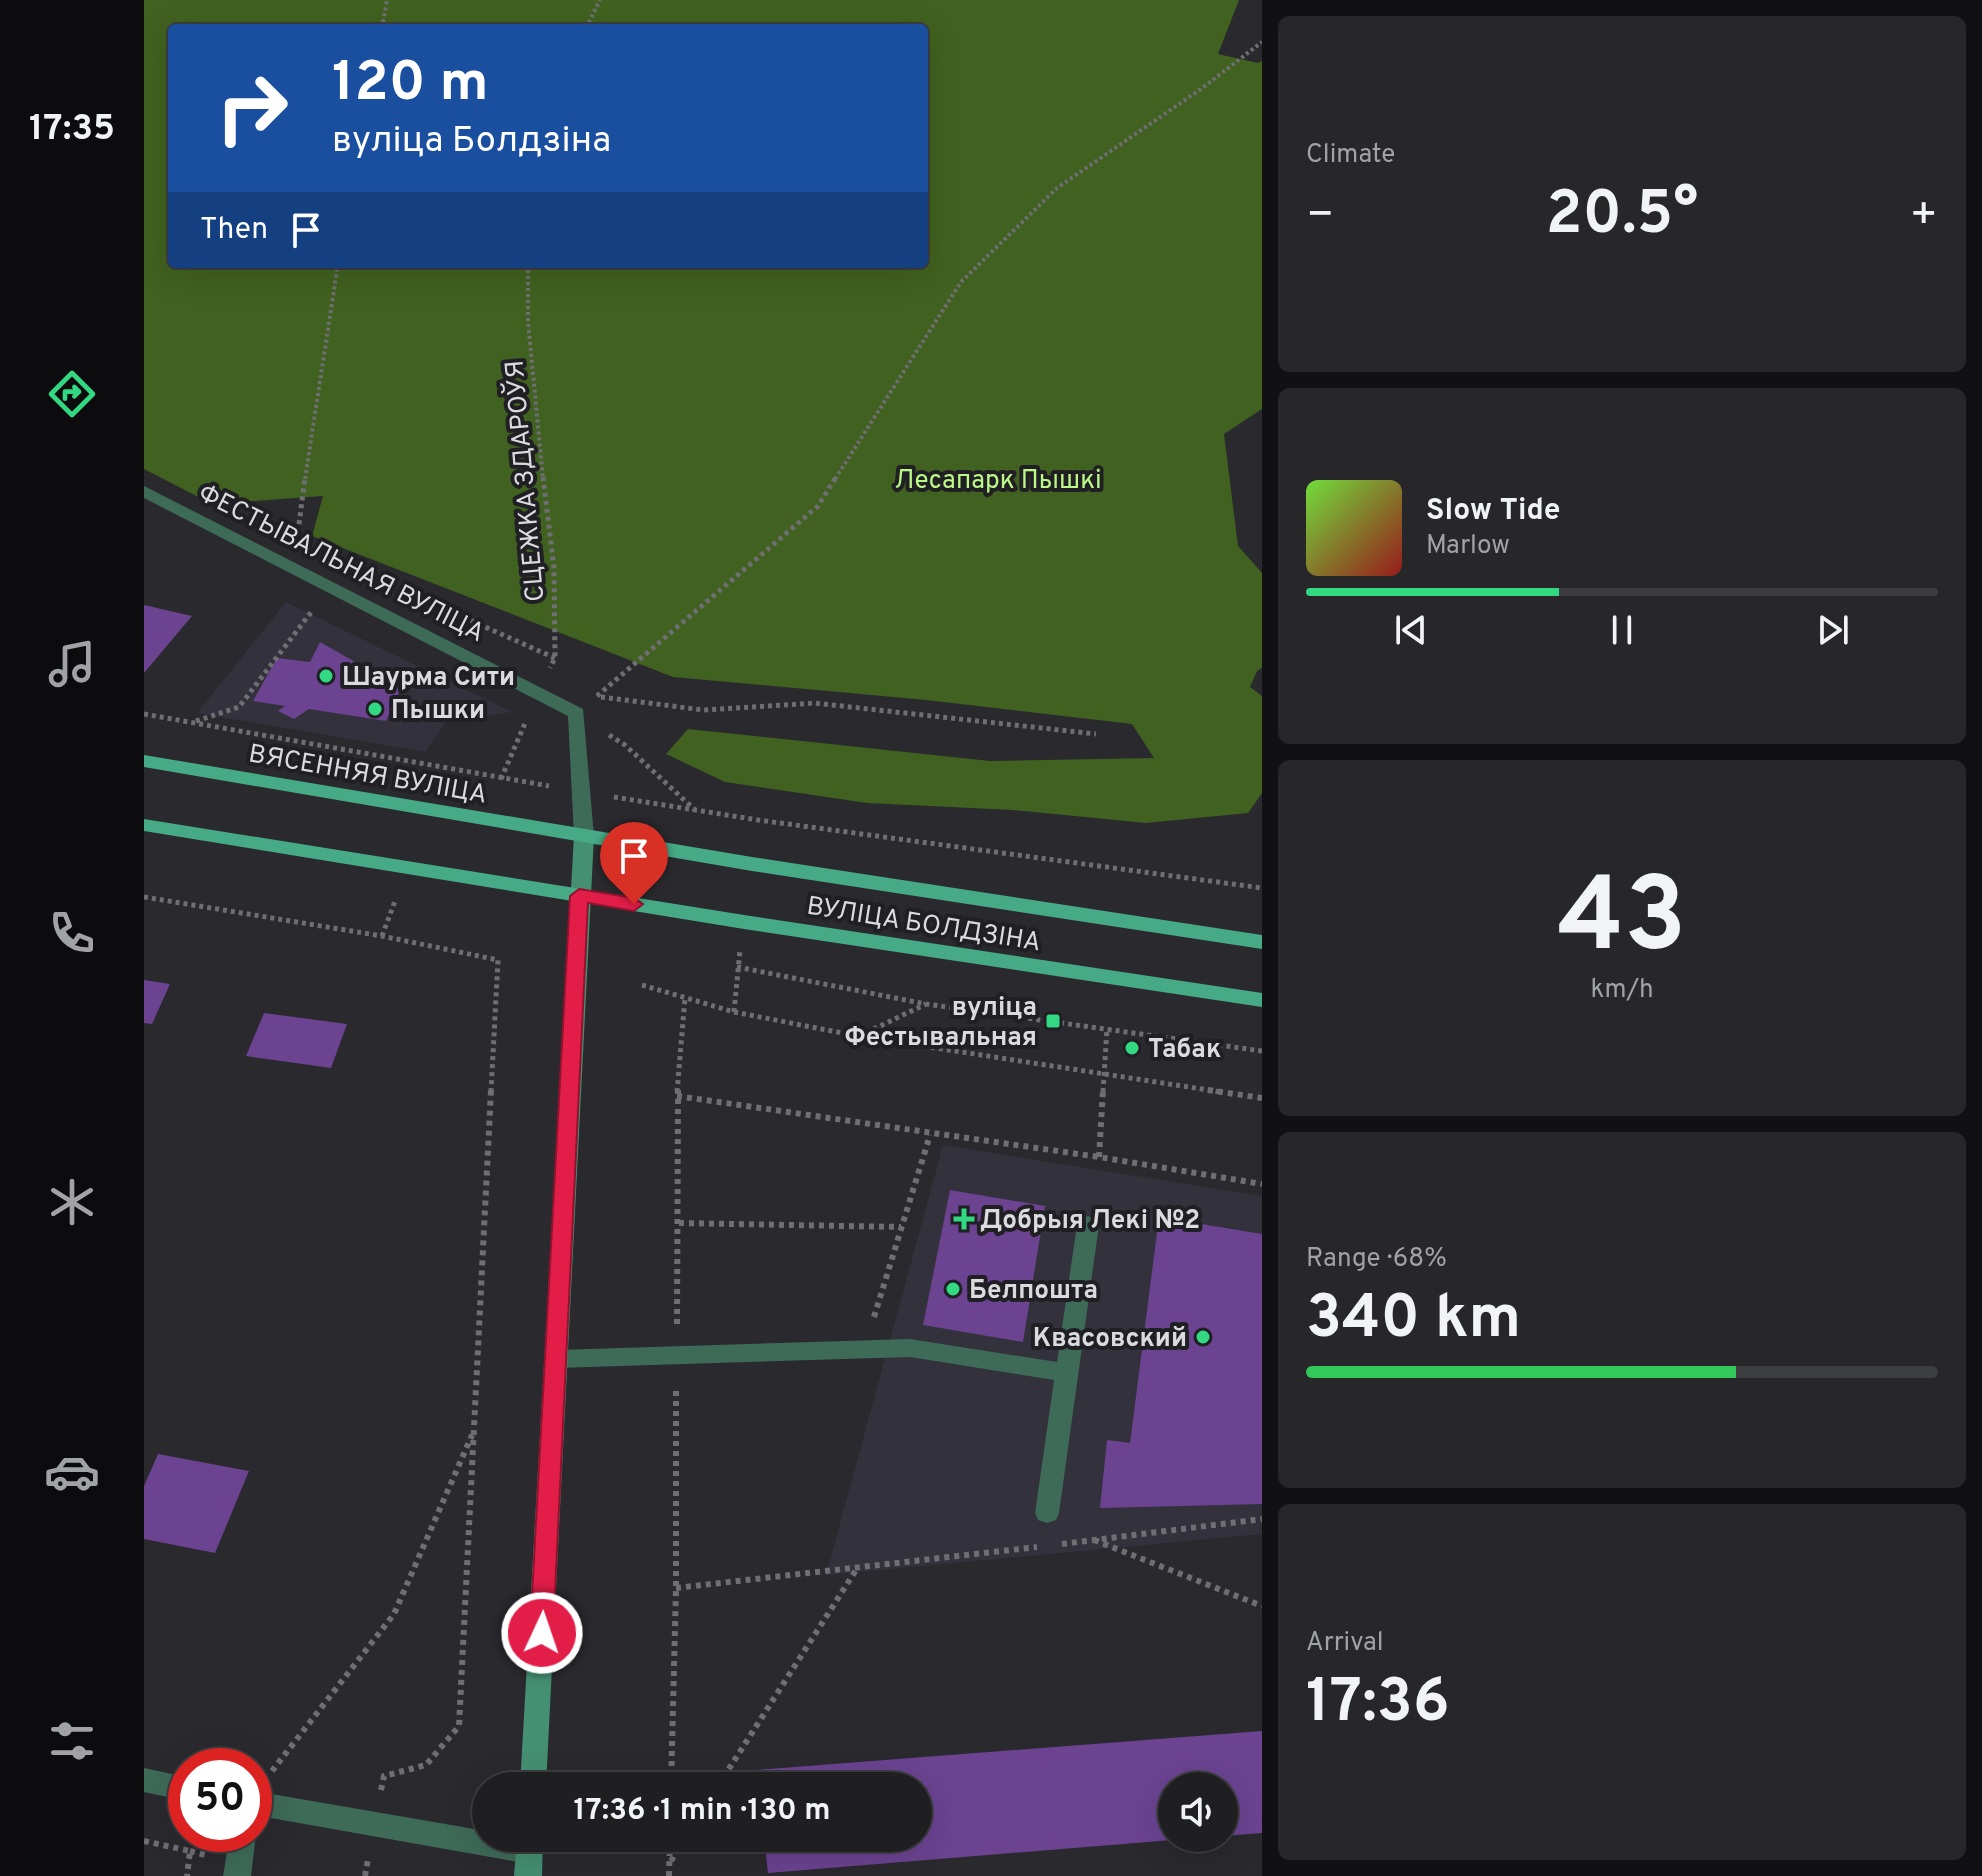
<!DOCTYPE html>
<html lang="en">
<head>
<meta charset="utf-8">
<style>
  body { margin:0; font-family:Overpass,sans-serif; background:#27272a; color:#f1f3f6; height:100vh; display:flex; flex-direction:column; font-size:30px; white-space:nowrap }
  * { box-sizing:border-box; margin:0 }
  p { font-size:26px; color:#a1a2a5 }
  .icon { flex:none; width:44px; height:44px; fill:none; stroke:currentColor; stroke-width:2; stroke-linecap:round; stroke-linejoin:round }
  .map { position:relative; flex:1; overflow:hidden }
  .sheet { display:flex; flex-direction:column; gap:16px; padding:16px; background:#111113; width:720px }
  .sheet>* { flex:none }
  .top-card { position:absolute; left:24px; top:24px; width:760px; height:244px; border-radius:8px; box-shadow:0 8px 32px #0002,0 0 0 2px #3c3d40; background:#1a4fa0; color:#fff; overflow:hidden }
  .tools { position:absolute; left:1014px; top:1772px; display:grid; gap:16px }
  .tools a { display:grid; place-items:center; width:80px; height:80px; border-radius:50%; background:#1f1f22; box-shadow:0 8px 32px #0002,0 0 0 2px #3c3d40; font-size:40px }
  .speed { position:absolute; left:24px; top:1748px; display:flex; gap:16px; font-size:40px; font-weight:700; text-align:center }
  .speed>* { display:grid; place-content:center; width:104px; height:104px; border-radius:50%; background:#1f1f22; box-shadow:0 8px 32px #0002,0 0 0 2px #3c3d40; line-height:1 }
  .speed .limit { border:12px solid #d22; background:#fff; color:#111 }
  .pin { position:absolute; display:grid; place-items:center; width:68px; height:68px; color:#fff; margin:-82px -34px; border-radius:50% 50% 50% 0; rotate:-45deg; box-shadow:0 0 8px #0007 }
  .pin .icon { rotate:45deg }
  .me { position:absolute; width:88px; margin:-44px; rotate:3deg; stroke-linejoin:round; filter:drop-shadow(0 0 6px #0008) }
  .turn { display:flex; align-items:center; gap:28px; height:168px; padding:0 32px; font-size:36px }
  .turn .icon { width:104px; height:104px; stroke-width:2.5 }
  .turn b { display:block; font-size:56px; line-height:68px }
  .then { display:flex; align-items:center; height:76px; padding:0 32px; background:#0003; gap:16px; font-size:30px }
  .big { font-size:60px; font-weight:700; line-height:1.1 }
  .sheet .tile { flex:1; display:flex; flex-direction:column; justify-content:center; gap:12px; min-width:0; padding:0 28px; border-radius:12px; background:#27272a }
  .sheet .dial { align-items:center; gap:0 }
  .dial b { font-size:104px; line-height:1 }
  .song { display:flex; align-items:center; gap:24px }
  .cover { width:96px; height:96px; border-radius:12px; background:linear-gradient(135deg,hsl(100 70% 55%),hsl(0 70% 35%)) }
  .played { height:8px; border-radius:4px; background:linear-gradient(90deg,#33d882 40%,#3c3d40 40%) }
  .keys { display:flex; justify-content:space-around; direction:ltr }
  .heat { display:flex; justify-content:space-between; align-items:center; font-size:44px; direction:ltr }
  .charge { height:12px; border-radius:6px; background:linear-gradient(90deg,#34c759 68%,#3c3d40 0) }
  .trip { position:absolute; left:328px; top:1772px; width:460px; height:80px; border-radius:40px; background:#1f1f22; box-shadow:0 8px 32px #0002,0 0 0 2px #3c3d40; font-weight:700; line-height:80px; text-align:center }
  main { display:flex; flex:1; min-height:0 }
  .tab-bar { display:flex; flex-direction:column; width:144px; justify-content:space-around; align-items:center; background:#0c0c0e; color:#a1a2a5 }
  .tab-bar .icon { width:56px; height:56px }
  .tab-bar .on { color:#33d882 }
  .tab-bar b { font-size:36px; color:#f1f3f6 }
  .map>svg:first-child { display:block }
</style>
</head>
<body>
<main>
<nav class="tab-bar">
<b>17:35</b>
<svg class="icon on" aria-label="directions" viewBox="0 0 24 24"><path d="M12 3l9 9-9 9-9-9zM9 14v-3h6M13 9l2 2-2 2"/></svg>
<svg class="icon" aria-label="music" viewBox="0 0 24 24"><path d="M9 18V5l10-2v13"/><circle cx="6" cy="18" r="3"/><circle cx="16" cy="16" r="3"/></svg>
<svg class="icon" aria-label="phone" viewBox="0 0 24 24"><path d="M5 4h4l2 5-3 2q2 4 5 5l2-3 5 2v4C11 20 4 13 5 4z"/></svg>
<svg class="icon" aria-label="climate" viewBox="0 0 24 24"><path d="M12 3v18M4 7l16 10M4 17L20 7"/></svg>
<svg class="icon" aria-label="car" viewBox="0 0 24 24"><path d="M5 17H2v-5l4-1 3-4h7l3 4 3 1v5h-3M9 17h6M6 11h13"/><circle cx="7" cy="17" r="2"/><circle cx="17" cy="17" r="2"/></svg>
<svg class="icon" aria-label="filters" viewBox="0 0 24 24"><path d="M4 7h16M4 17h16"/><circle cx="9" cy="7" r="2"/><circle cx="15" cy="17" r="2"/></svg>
</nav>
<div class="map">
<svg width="1118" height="1876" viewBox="0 0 1118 1876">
  <rect width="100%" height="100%" fill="#29292e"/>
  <!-- built -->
  <g fill="#32313c">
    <polygon points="142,602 368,712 302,722 281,752 53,713"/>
    <polygon points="799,1145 1118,1196 1118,1534 682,1575"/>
  </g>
  <!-- forest -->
  <path fill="#40611f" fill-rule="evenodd" d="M0 0H1095L1074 54 1114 63 1118 61V409L1080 434 1094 546 1118 573V668L1113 671 1106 687 1118 696V793L1104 813 1002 823 869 810 723 803 581 782 522 754 544 729 846 761 1010 758 988 724 782 700 529 677 168 536 179 496 68 504 0 469ZM28 28H780V264H28Z"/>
  <!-- building -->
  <g fill="#6b4391">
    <polygon points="0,605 48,616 0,673"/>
    <polygon points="176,642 257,688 242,721 165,709 150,719 134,711 141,706 109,701 133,658 166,662"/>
    <polygon points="0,980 26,984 8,1024 0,1023"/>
    <polygon points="120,1013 203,1024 187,1068 102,1056"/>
    <polygon points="981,1042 996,1044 995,1055 979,1053"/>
    <polygon points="806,1190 901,1206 879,1342 779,1325"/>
    <polygon points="1015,1217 1118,1234 1118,1504 956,1508 963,1440 986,1443"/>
    <polygon points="14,1454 105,1471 71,1553 0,1539 0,1486"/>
    <polygon points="1118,1731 1118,1833 1080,1836 1080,1786 1028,1786 1028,1840 624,1873 620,1838 774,1838 774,1786 614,1786 612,1770"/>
  </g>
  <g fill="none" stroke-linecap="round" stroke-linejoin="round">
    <!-- path-far2 -->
    <g stroke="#6f6f73" stroke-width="4" stroke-dasharray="3 3" stroke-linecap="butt">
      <polyline points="238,28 243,0"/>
      <polyline points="442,28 456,0"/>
      <polyline points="384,264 384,321 399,479"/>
      <polyline points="161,479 194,264"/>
      <polyline points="691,479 817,282 913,188 1057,89 1118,42"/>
    </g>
    <!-- path-far1 -->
    <g stroke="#6f6f73" stroke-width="5" stroke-dasharray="4 4" stroke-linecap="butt">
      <polyline points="399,477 410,568 411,658 406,668"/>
      <polyline points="153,540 161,477"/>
      <polyline points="305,611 411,658"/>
      <polyline points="453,696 674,506 692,477"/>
      <polyline points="457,697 559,710 670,703 952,734"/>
      <polyline points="0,714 405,786"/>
      <polyline points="52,721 95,707 168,611"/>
      <polyline points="465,735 481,745 551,810"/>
      <polyline points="357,779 382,721"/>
      <polyline points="470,797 614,820 1118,888"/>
      <polyline points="0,897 238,936 354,960 347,1092"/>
      <polyline points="238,936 251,901"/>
      <polyline points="593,967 782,1004 1118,1051"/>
      <polyline points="498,985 590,1012 714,1036 1077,1092"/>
      <polyline points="590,1012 596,950"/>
      <polyline points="715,1036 782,1004"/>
      <polyline points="533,1092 541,998"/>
      <polyline points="959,1092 963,1029"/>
    </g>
    <!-- path -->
    <g stroke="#6f6f73" stroke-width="6" stroke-dasharray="5 5" stroke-linecap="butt">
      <polyline points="1064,1090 1118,1098"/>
      <polyline points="533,1096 955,1157 1118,1184"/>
      <polyline points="955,1157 959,1090"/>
      <polyline points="535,1223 757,1227"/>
      <polyline points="730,1317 786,1135"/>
      <polyline points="533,1324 534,1090"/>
      <polyline points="950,1540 1118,1606"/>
      <polyline points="918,1544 1118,1519"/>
      <polyline points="532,1588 893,1547"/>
      <polyline points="128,1771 250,1614 328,1435"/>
      <polyline points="527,1786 532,1588 532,1386"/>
      <polyline points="574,1786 712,1570"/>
      <polyline points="237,1790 240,1776 282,1765 315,1726 347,1090"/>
      <polyline points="0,1841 46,1851 43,1876"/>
      <polyline points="46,1851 61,1855"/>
      <polyline points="527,1861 541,1838"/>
      <polyline points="221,1876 224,1859"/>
      <polyline points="525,1876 526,1838"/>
    </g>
    <!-- service -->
    <g fill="#3e6a58" fill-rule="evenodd">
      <polygon points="944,1216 952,1219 955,1225 915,1513 912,1520 903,1523 894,1520 891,1513 910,1380 766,1357 413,1368 405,1366 401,1359 405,1352 413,1350 766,1339 913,1362 933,1225 936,1219"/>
      <polygon points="110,1829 112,1834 107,1876 79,1876 86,1834 110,1834"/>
    </g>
    <!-- minor -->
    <g fill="#3e6a58" fill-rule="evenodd">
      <polygon points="0,486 439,709 450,836 447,841 440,842 430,836 424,716 0,498"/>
      <polygon points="0,1768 42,1777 42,1801 0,1792"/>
      <polygon points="110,1791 342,1831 342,1838 383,1838 395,1842 398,1851 395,1860 385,1864 110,1815"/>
    </g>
    <!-- secondary -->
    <g fill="#458f72" fill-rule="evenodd">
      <polygon points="440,830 450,836 402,1786 376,1786 430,836"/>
      <polygon points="373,1838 399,1838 398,1876 370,1876"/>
    </g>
    <!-- primary -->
    <g fill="#47aa86" fill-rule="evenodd">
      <polygon points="0,755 608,857 1118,935 1118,949 608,871 0,767"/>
      <polygon points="0,819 600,915 1118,993 1118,1007 600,929 0,831"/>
    </g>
  </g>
  <!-- route -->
  <polygon fill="#e11d48" stroke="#92132f" stroke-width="2" points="435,889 490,898 499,904 490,911 444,903 409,1633 406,1641 398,1643 389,1641 386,1633 426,896"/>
  <!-- markers -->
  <g fill="#33d882" stroke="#201f24" stroke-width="3">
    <circle cx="182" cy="676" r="8"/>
    <circle cx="231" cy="709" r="8"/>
    <rect x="901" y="1013" width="16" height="16" rx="4"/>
    <circle cx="988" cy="1048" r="8"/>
    <path d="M816 1207h8v8h8v8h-8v8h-8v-8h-8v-8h8z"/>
    <circle cx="809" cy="1289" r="8"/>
    <circle cx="1059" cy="1337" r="8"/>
  </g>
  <g text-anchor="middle" stroke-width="8" stroke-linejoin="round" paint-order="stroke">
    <!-- park labels -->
    <g font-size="26" fill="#bbf886" stroke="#201f24">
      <text x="854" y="488">Лесапарк Пышкі</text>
    </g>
    <!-- street labels -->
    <g font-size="26" fill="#dbdbdf" stroke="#201f24">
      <text transform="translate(380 481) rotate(-95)" y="9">СЦЕЖКА ЗДАРОЎЯ</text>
      <text transform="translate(198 562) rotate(27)" y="9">ФЕСТЫВАЛЬНАЯ ВУЛІЦА</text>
      <text transform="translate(224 773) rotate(10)" y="9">ВЯСЕННЯЯ ВУЛІЦА</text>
      <text transform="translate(780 923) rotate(9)" y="9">ВУЛІЦА БОЛДЗІНА</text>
    </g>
    <!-- poi labels -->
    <g font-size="26" font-weight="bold" fill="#dbdbdf" stroke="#201f24" text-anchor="start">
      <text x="198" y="685">Шаурма Сити</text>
      <text x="247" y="718">Пышки</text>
      <text x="893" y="1015" text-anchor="end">вуліца<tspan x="893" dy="30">Фестывальная</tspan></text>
      <text x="1004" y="1057">Табак</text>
      <text x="836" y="1228">Добрыя Лекі №2</text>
      <text x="825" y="1298">Белпошта</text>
      <text x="1043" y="1346" text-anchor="end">Квасовский</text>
    </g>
  </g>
</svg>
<div class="tools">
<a><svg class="icon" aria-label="sound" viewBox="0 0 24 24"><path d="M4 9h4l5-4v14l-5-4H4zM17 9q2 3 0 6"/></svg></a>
</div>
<div class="speed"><div class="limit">50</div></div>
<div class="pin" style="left:490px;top:904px;background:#d93025"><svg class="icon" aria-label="arrive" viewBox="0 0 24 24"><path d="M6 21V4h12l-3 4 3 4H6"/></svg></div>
<svg class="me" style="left:398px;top:1633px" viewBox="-20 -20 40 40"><circle r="17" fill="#e11d48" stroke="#fff" stroke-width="3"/><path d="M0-11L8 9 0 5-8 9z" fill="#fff"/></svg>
<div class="trip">17:36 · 1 min · 130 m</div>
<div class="top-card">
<div class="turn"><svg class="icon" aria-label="right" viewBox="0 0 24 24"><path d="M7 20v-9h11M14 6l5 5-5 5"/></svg><div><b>120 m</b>вуліца Болдзіна</div></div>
<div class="then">Then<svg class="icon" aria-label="arrive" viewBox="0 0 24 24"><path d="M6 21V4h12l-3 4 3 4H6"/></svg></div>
</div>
</div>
<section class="sheet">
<div class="tile"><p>Climate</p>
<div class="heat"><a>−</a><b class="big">20.5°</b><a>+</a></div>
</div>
<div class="tile">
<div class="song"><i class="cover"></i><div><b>Slow Tide</b><p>Marlow</p></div></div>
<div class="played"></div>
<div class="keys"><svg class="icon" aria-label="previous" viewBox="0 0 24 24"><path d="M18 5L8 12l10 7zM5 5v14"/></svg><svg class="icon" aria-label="pause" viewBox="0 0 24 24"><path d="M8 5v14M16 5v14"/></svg><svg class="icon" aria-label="next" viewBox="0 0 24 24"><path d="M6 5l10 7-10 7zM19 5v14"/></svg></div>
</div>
<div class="tile dial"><b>43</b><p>km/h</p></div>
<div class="tile"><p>Range · 68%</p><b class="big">340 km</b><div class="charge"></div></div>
<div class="tile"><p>Arrival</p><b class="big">17:36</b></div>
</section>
</main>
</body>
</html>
